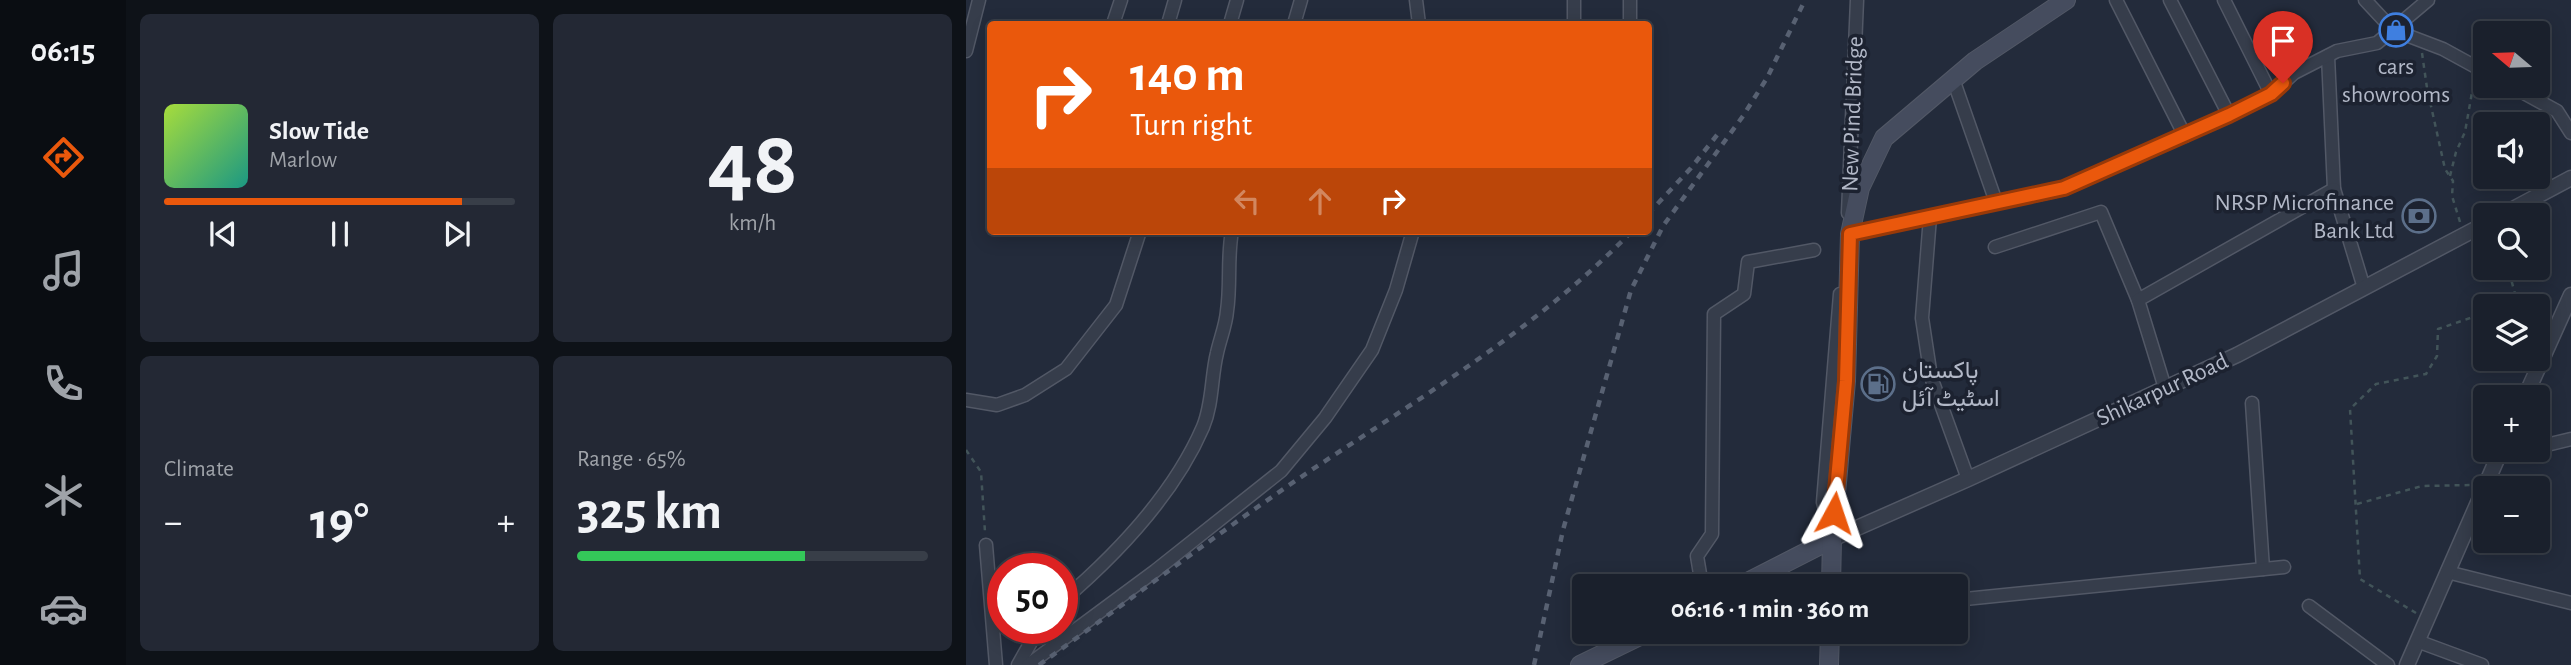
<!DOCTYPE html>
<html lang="en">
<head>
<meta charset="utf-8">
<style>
  body { margin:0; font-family:"Alegreya Sans",Vazirmatn,sans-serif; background:#232834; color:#f1f3f6; height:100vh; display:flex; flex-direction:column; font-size:26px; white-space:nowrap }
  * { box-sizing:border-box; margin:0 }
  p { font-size:23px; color:#9fa3a9 }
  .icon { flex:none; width:38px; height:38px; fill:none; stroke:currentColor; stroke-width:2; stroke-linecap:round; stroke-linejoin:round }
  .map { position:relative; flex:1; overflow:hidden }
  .drawer { display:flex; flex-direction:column; gap:14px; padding:14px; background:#0e1218; width:840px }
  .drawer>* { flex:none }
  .banner { position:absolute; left:21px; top:21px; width:665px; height:214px; border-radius:7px; box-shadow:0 4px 18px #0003,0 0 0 2px #383e48; background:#ea580c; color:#fff; overflow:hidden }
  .needle { width:46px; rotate:289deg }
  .buttons { position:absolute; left:1507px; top:21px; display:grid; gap:14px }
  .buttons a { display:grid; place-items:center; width:77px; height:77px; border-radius:7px; background:#1a202c; box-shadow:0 4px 18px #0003,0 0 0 2px #383e48; font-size:35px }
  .speed { position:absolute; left:21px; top:553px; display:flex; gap:14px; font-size:35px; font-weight:700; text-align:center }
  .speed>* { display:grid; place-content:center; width:91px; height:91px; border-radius:50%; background:#1a202c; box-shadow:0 4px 18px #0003,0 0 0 2px #383e48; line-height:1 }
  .speed .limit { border:10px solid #d22; background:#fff; color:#111 }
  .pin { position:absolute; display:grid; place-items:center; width:60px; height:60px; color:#fff; margin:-72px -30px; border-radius:50% 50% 50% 0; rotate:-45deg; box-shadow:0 0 7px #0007 }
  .pin .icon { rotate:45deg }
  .me { position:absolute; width:77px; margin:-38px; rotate:5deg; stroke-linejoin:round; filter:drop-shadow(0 0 5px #0008) }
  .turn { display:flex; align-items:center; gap:24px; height:147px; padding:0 28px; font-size:32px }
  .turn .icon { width:91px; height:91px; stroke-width:2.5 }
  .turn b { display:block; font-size:49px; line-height:60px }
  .lanes { display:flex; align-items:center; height:66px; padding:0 28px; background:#0003; justify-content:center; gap:35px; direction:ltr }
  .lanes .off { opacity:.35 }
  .big { font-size:52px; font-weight:700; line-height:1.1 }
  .drawer .card { flex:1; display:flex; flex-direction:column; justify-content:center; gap:10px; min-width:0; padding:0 24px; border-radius:10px; background:#232834 }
  .drawer .dial { align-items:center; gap:0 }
  .dial b { font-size:91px; line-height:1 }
  .song { display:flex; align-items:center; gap:21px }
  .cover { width:84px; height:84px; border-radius:10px; background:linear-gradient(135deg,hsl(80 70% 55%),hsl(170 70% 35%)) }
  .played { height:7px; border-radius:4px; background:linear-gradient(90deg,#ea580c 85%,#383e48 85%) }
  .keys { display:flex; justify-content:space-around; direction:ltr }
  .heat { display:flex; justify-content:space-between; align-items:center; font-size:38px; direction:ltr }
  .charge { height:10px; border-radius:5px; background:linear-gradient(90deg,#34c759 65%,#383e48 0) }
  .drawer .tiles { flex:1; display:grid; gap:14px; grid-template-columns:repeat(2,1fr) }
  .trip { position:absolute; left:606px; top:574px; width:396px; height:70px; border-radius:7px; background:#1a202c; box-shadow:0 4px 18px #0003,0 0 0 2px #383e48; font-weight:700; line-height:70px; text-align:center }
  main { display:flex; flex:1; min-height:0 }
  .menu { display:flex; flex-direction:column; width:126px; justify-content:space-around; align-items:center; background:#0a0d12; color:#9fa3a9 }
  .menu .icon { width:49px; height:49px }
  .menu .current { color:#ea580c }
  .menu b { font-size:32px; color:#f1f3f6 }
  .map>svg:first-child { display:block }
</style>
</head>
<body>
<main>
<nav class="menu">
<b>06:15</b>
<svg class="icon current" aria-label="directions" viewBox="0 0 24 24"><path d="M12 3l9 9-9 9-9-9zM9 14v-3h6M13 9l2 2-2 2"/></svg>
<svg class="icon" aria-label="music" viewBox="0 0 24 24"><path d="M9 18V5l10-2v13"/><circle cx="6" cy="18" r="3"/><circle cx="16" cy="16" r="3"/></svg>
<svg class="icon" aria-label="phone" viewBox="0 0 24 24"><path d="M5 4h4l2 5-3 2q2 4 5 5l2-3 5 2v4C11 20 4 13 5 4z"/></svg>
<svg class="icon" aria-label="climate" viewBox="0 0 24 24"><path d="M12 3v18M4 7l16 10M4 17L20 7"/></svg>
<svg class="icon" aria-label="car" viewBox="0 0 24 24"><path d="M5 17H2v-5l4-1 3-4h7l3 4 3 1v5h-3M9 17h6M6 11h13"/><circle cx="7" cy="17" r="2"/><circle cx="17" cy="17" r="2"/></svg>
</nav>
<section class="drawer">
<div class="tiles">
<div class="card">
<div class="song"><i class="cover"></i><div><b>Slow Tide</b><p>Marlow</p></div></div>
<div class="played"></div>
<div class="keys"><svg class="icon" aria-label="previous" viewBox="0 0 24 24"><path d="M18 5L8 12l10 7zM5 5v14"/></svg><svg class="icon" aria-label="pause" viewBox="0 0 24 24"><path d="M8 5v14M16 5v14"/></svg><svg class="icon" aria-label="next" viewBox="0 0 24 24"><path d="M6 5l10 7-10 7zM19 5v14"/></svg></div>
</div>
<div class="card dial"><b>48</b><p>km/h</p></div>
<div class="card"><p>Climate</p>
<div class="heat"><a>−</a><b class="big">19°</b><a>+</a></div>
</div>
<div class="card"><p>Range · 65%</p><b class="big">325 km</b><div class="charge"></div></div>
</div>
</section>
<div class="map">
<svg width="1605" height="665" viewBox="0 0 1605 665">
  <rect width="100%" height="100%" fill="#232b3b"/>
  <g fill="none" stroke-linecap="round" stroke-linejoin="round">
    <defs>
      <g id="minor">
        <polyline points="450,0 453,24"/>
        <polyline points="608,0 608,24"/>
        <polyline points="664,0 664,24"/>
        <polyline points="1150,0 1219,136"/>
        <polyline points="1204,0 1263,115"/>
        <polyline points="1258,0 1305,94"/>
        <polyline points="1399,0 1427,30 1477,49 1519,72"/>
        <polyline points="147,24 155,0"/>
        <polyline points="202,24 209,0"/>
        <polyline points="264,24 271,0"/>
        <polyline points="328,24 335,0"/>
        <polyline points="0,51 13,0"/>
        <polyline points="1362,56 1368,189 1398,288"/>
        <polyline points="987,79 1030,202"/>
        <polyline points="1545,86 1591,111 1605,133"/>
        <polyline points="882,213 891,0"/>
        <polyline points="964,217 956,318 965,377 1002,479"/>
        <polyline points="884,234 1098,189 1263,115 1305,94 1328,73 1371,51 1411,43 1462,0"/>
        <polyline points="1029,247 1135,212 1172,300"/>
        <polyline points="1199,388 1172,300 1368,189"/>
        <polyline points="0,400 31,405 59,395 100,369 150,305 174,231"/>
        <polyline points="1286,403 1297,569"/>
        <polyline points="1572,447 1605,439"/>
        <polyline points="1532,457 1560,450"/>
        <polyline points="864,529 857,502 874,294"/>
        <polyline points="20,545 30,665"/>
        <polyline points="1481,572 1605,603"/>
        <polyline points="736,586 731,556 746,534 748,314 778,294 782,262 848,250"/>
        <polyline points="989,600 1318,567"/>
        <path d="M96 601C151 554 208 494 237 427 247 403 245 377 251 353 254 339 260 325 261 311 265 284 261 258 266 231"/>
        <polyline points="1343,606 1422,665"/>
        <polyline points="1451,641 1516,665"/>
        <polyline points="52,665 73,628"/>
        <polyline points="62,665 189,571 315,471 359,418 406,350 430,290 447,231"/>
      </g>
      <g id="tertiary">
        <polyline points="1536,215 1605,178"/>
        <polyline points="1559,397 1605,295"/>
        <polyline points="866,539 1002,479 1271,355 1519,224"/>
        <polyline points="1441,665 1535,450"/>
      </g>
      <g id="secondary">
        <polyline points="774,586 866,539"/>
        <polyline points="865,586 866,539 880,381 884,234 894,188 918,138 1009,61 1100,0"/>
        <polyline points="614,665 682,632"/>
        <polyline points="863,665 864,632"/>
      </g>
    </defs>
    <!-- minor casing -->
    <use href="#minor" stroke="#525866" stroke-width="15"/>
    <!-- tertiary casing -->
    <use href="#tertiary" stroke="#525866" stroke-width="17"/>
    <!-- secondary casing -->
    <use href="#secondary" stroke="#525866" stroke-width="20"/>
    <!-- path -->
    <g stroke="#425459" stroke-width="2.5" stroke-dasharray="5 5" stroke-linecap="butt">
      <polyline points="1456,53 1461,88 1479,169 1487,181 1486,196 1494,222"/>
      <polyline points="1484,176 1490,152 1499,132 1508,81"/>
      <polyline points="1537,306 1551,301 1542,268"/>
      <polyline points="0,450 15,472 19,532"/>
      <polyline points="1391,504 1456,486 1506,485"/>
      <polyline points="1450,613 1394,579 1384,409 1410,384 1460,374 1471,356 1472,329 1519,313"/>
    </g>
    <!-- minor -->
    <use href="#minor" stroke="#363d4b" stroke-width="12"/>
    <!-- tertiary -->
    <use href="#tertiary" stroke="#363d4b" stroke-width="14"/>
    <!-- secondary -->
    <use href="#secondary" stroke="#454c5e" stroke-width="18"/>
    <!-- rail -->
    <g stroke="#586172" stroke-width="4.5" stroke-dasharray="7 7" stroke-linecap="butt">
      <polyline points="682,214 725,168 755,130"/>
      <path d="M73 665C167 598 258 528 353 465 462 393 575 325 666 231"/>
      <polyline points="568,665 597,530 665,290 697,226 777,116 801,78 839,0"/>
    </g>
  </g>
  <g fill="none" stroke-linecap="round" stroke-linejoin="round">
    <defs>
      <polyline id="route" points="868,513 880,381 884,234 1098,188 1263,115 1305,94 1317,83"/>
    </defs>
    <!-- route casing -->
    <use href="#route" stroke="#983908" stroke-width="18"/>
    <!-- route -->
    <use href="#route" stroke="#ea580c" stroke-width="12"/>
  </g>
  <!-- icons -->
  <defs>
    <symbol id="shop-ring" viewBox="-11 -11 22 22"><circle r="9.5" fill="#1c2230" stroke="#3f7fe0" stroke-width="1.5"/><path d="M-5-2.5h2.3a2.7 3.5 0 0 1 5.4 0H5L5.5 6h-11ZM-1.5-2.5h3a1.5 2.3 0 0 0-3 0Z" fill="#3f7fe0"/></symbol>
    <symbol id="bank-ring" viewBox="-11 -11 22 22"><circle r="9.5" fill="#1c2230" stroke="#5c6f8a" stroke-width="1.5"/><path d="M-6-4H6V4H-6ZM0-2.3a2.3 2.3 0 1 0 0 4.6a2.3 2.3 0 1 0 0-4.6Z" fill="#5c6f8a"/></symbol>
    <symbol id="fuel-ring" viewBox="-11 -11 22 22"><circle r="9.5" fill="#1c2230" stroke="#5c6f8a" stroke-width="1.5"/><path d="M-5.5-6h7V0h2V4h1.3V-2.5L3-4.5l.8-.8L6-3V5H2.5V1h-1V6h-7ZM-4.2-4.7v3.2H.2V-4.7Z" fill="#5c6f8a"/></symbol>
  </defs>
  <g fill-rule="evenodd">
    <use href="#shop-ring" x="1411" y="11" width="38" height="38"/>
    <use href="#bank-ring" x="1434" y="197" width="38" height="38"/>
    <use href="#fuel-ring" x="893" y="365" width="38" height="38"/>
  </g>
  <g text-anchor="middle" stroke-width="7" stroke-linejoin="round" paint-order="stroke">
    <!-- poi labels -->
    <g font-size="24" fill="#b2b8c7" stroke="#1c2230">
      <text x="1430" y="74">cars<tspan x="1430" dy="28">showrooms</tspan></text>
      <text x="1428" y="210" text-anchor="end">NRSP Microfinance<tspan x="1428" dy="28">Bank Ltd</tspan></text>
      <text x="936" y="378" text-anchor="start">پاکستان<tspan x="936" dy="28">اسٹیٹ آئل</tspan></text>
    </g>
    <!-- street labels -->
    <g font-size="24" fill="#b2b8c7" stroke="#1c2230">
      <text transform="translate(886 114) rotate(-88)" y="8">New Pind Bridge</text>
      <text transform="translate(1196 389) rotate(-25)" y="8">Shikarpur Road</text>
    </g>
  </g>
</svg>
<div class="buttons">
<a><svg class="needle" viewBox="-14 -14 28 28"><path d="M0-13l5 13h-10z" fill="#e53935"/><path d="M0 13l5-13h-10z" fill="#9fa3a9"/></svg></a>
<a><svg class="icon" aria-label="sound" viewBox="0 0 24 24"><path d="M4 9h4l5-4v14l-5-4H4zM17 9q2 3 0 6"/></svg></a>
<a><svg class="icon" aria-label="search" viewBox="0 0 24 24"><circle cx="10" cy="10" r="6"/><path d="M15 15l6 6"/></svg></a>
<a><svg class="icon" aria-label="layers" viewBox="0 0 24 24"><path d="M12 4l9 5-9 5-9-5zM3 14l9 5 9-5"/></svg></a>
<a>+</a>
<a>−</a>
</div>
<div class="speed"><div class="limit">50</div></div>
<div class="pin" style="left:1317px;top:83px;background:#d93025"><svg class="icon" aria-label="arrive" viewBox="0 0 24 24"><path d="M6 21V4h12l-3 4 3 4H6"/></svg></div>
<svg class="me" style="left:868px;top:513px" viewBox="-20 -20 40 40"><path d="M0-17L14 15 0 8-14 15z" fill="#ea580c" stroke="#fff" stroke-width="4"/></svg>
<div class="trip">06:16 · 1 min · 360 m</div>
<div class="banner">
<div class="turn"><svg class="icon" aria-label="right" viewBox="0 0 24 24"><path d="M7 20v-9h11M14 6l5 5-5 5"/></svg><div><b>140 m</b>Turn right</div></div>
<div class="lanes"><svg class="icon off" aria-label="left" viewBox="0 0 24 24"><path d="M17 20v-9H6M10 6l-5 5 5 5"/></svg><svg class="icon off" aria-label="ahead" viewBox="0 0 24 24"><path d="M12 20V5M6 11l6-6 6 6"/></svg><svg class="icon" aria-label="right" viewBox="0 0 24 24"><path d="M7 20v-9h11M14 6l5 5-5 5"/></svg></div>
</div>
</div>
</main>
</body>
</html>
